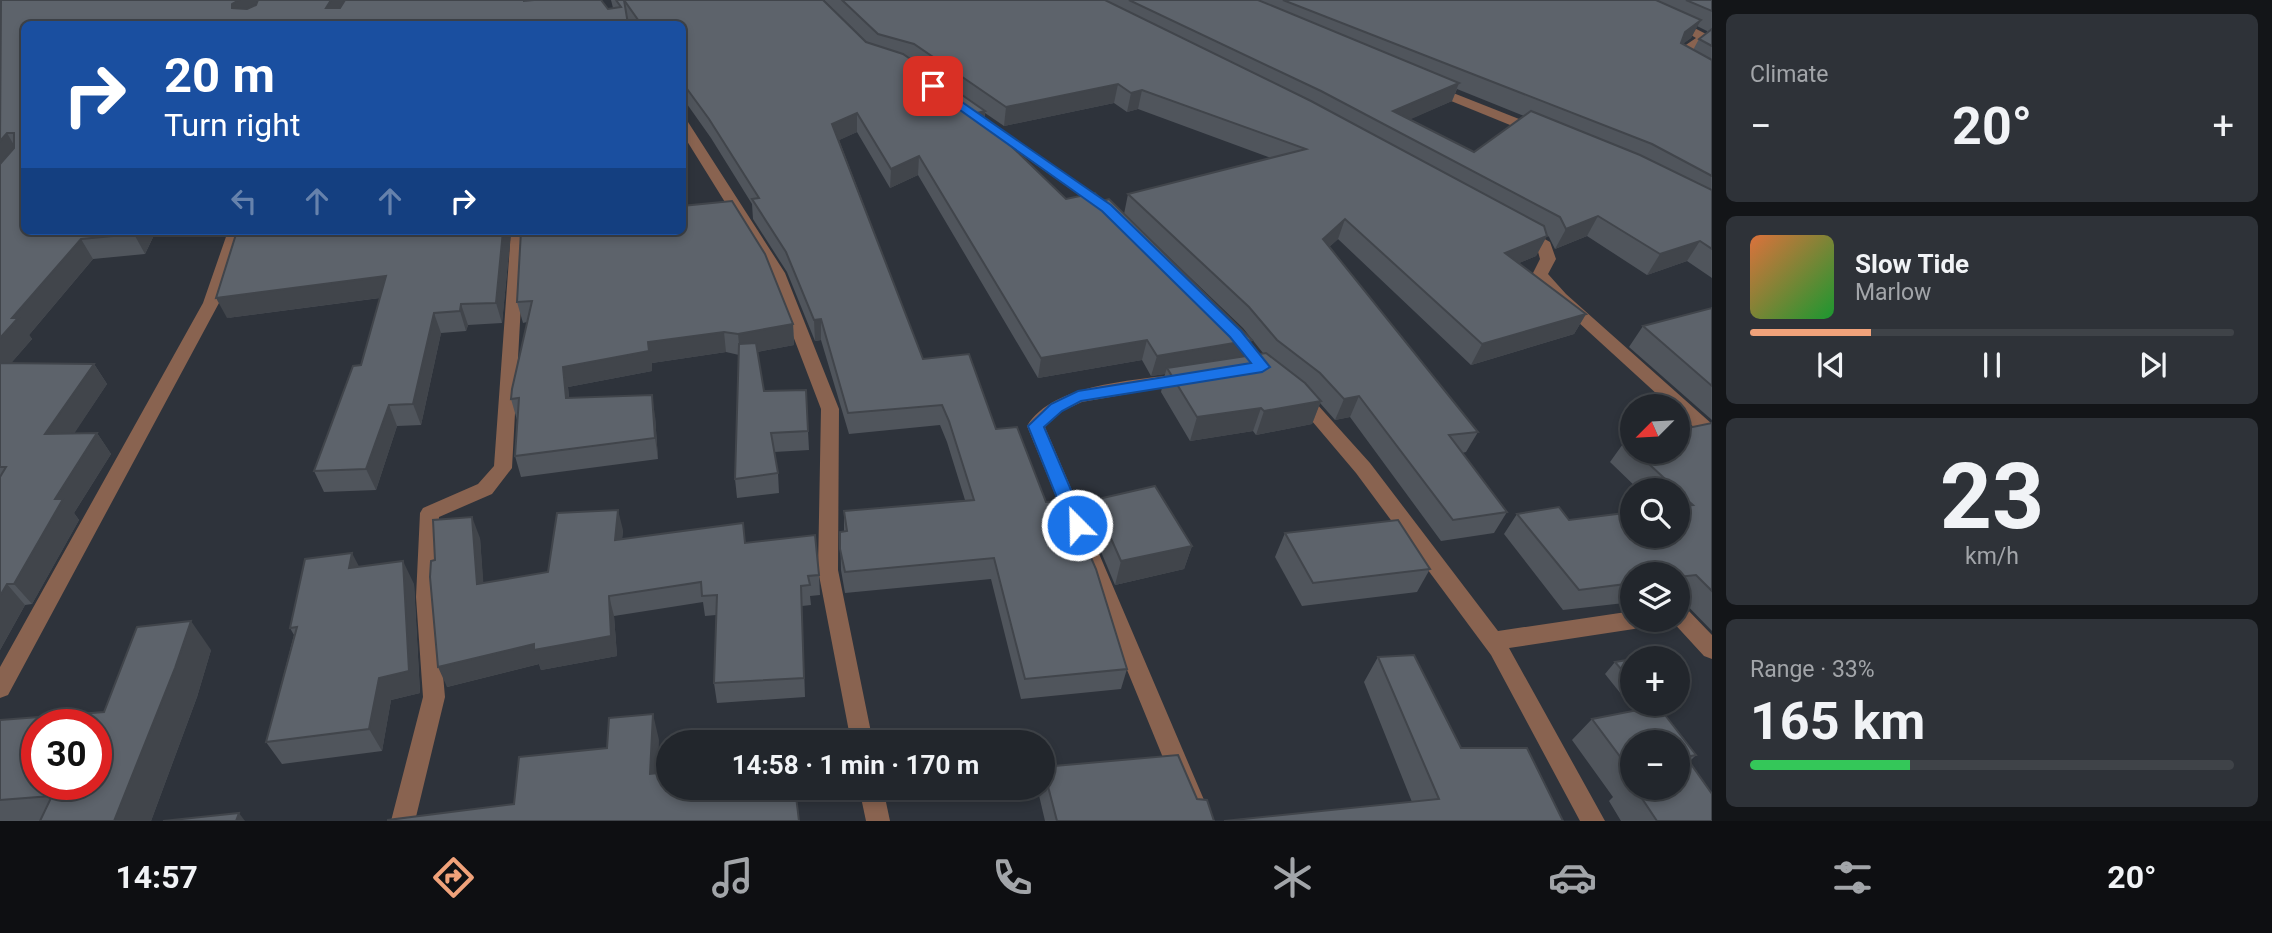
<!DOCTYPE html>
<html lang="en">
<head>
<meta charset="utf-8">
<style>
  body { margin:0; font-family:Roboto,sans-serif; background:#2e3238; color:#f1f3f6; height:100vh; display:flex; flex-direction:column; font-size:26px; white-space:nowrap }
  * { box-sizing:border-box; margin:0 }
  p { font-size:23px; color:#a2a5a9 }
  .icon { flex:none; width:38px; height:38px; fill:none; stroke:currentColor; stroke-width:2; stroke-linecap:round; stroke-linejoin:round }
  .map { position:relative; flex:1; overflow:hidden }
  .sheet { display:flex; flex-direction:column; gap:14px; padding:14px; background:#131518; width:560px }
  .sheet>* { flex:none }
  .hud { position:absolute; left:21px; top:21px; width:665px; height:214px; border-radius:10px; box-shadow:0 4px 10px #0003,0 0 0 2px #3f4348; background:#1a4fa0; color:#fff; overflow:hidden }
  .needle { width:46px; rotate:246deg }
  .fabs { position:absolute; left:1620px; top:394px; display:grid; gap:14px }
  .fabs a { display:grid; place-items:center; width:70px; height:70px; border-radius:50%; background:#22262c; box-shadow:0 4px 10px #0003,0 0 0 2px #3f4348; font-size:35px }
  .speed { position:absolute; left:21px; top:709px; display:flex; gap:14px; font-size:35px; font-weight:700; text-align:center }
  .speed>* { display:grid; place-content:center; width:91px; height:91px; border-radius:50%; background:#22262c; box-shadow:0 4px 10px #0003,0 0 0 2px #3f4348; line-height:1 }
  .speed .limit { border:10px solid #d22; background:#fff; color:#111 }
  .pin { position:absolute; display:grid; place-items:center; width:60px; height:60px; color:#fff; margin:-30px; border-radius:14px; box-shadow:0 4px 10px #0006 }
  .me { position:absolute; width:77px; margin:-38px; rotate:337deg; stroke-linejoin:round; filter:drop-shadow(0 0 5px #0008) }
  .turn { display:flex; align-items:center; gap:24px; height:147px; padding:0 28px; font-size:32px }
  .turn .icon { width:91px; height:91px; stroke-width:2.5 }
  .turn b { display:block; font-size:49px; line-height:60px }
  .lanes { display:flex; align-items:center; height:66px; padding:0 28px; background:#0003; justify-content:center; gap:35px; direction:ltr }
  .lanes .off { opacity:.35 }
  .big { font-size:52px; font-weight:700; line-height:1.1 }
  .sheet .card { flex:1; display:flex; flex-direction:column; justify-content:center; gap:10px; min-width:0; padding:0 24px; border-radius:10px; background:#2e3238 }
  .sheet .dial { align-items:center; gap:0 }
  .dial b { font-size:91px; line-height:1 }
  .song { display:flex; align-items:center; gap:21px }
  .cover { width:84px; height:84px; border-radius:10px; background:linear-gradient(135deg,hsl(20 70% 55%),hsl(130 70% 35%)) }
  .played { height:7px; border-radius:4px; background:linear-gradient(90deg,#f0a27a 25%,#3f4348 25%) }
  .keys { display:flex; justify-content:space-around; direction:ltr }
  .heat { display:flex; justify-content:space-between; align-items:center; font-size:38px; direction:ltr }
  .charge { height:10px; border-radius:5px; background:linear-gradient(90deg,#34c759 33%,#3f4348 0) }
  .trip { position:absolute; left:656px; top:730px; width:399px; height:70px; border-radius:35px; background:#22262c; box-shadow:0 4px 10px #0003,0 0 0 2px #3f4348; font-weight:700; line-height:70px; text-align:center }
  .tabs { display:flex; height:112px; justify-content:space-around; align-items:center; background:#0e0f12; color:#a2a5a9 }
  .tabs .icon { width:49px; height:49px }
  .tabs .active { color:#f0a27a }
  .tabs b { font-size:32px; color:#f1f3f6 }
  main { display:flex; flex:1; min-height:0 }
  .map>svg:first-child { display:block }
</style>
</head>
<body>
<main>
<div class="map">
<svg width="1712" height="821" viewBox="0 0 1712 821">
  <rect width="100%" height="100%" fill="#2e333b"/>
  <g fill="none" stroke-linecap="round" stroke-linejoin="round">
    <!-- street -->
    <g fill="#896350" fill-rule="evenodd">
      <polygon points="1675,18 1708,35 1706,41 1684,58 1712,72 1712,81 1672,59 1677,51 1696,38 1671,23 1671,19"/>
      <polygon points="1433,85 1542,128 1543,131 1537,135 1532,134 1429,92 1429,86"/>
      <polygon points="974,111 1110,204 1110,210 1100,210 970,118 968,115"/>
      <polygon points="682,118 688,122 785,273 839,409 838,570 873,742 851,742 818,570 821,409 769,273 682,133"/>
      <polygon points="1525,228 1550,242 1556,259 1548,274 1566,294 1712,424 1712,440 1706,438 1678,413 1678,406 1670,406 1554,300 1535,278 1532,275 1540,259 1536,244 1518,232"/>
      <polygon points="228,231 242,231 219,303 8,695 0,698 0,667 203,303"/>
      <polygon points="511,231 525,231 512,468 492,494 439,517 436,597 445,697 415,821 391,821 423,697 416,597 420,513 423,508 478,484 494,466"/>
      <path d="M1184 373 1190 375 1192 379 1190 383 1082 402 1062 411 1045 427 1213 821H1189L1027 426C1054 382 1138 381 1184 373Z"/>
      <polygon points="1301,391 1307,393 1370,463 1498,631 1633,611 1633,620 1644,620 1641,626 1634,629 1509,648 1605,821 1580,821 1491,655 1356,473 1295,401 1292,397 1295,393"/>
      <polygon points="1678,604 1685,607 1712,635 1712,659 1704,656 1671,620 1678,620"/>
      <polygon points="859,788 883,788 890,821 866,821"/>
    </g>
  </g>
  <!-- wall -->
  <g fill="#50555c" fill-rule="evenodd">
    <path d="M0 0H257L255 5 524 1 608 9 613 8 611 0H823L867 42 824 0H1712V278L1687 261 1647 275 1587 236 1555 249 1549 237 1547 235 1536 256 1519 263 1586 314 1574 334 1471 365 1338 239 1329 247 1478 432 1466 452 1462 453 1507 512 1494 533 1441 541 1350 417 1335 420 1320 403 1312 424 1256 435 1253 431 1190 441 1161 392 1165 374 1151 376 1142 360 1038 378 918 175 890 188 857 132 839 140 923 359 996 429 1046 502 1127 669 1121 689 1021 699 991 579 845 593 841 570 840 532 844 531V511L965 500 947 442 940 425 849 434 821 340 815 341 787 272 753 219 752 204 711 138 682 97V24H631L627 18 24 24V231H156L145 254 93 259 29 335 32 339 11 363 94 364 107 384 74 433H97L111 454 74 513 79 520 32 604 25 605 0 650ZM1697 26 1707 31V33L1699 39 1693 50 1682 44 1691 38ZM1457 89 1524 116 1474 152 1410 119 1452 101ZM1114 103 1127 112 1138 109 1271 158 1128 194 1124 214 1102 201 1066 199 985 121V113L1004 126ZM1124 214 1243 328 1263 353 1247 356Z"/>
    <polygon points="511,231 502,323 468,325 466,331 441,333 421,425 397,426 376,490 324,492 314,471 361,365 380,298 227,318"/>
    <polygon points="521,231 793,324 794,345 757,352 764,391 808,431 809,450 774,452 778,473 779,493 737,498 735,479 739,355 726,352 652,363 652,371 568,387 569,398 655,416 658,459 521,477 515,456 517,420 511,399 527,322 523,323 517,302"/>
    <polygon points="1712,308 1712,420 1629,347 1643,326"/>
    <polygon points="1712,423 1712,631 1678,596 1678,574 1633,574 1633,602 1563,610 1504,534 1517,514 1678,536 1678,490 1639,490 1610,462 1625,441 1633,439 1633,452 1678,452"/>
    <polygon points="1094,500 1192,546 1184,569 1115,585 1089,523"/>
    <polygon points="623,530 622,539 745,543 819,575 820,595 810,596 811,605 802,606 805,697 717,703 714,683 716,615 705,616 703,602 614,616 617,656 541,670 539,664 447,687 435,560 480,538 483,583 548,572"/>
    <polygon points="1285,533 1430,569 1417,592 1302,606 1275,557"/>
    <polygon points="359,567 414,584 420,693 391,700 382,751 282,764 266,742 294,635 290,628"/>
    <polygon points="211,650 197,697 151,821 0,821 0,720 104,712"/>
    <polygon points="1378,657 1461,748 1563,821 1412,802 1364,682"/>
    <polygon points="1633,659 1633,703 1629,704 1605,674 1615,662"/>
    <polygon points="1678,674 1686,684 1678,692"/>
    <path d="M1592 719 1696 755 1689 762 1712 821H1621L1609 801 1613 797 1572 740ZM1633 742 1678 788H1633Z"/>
    <polygon points="1043,767 1197,799 1214,821 1045,821 1038,791 1038,788 1043,788"/>
  </g>
  <!-- shaded-wall -->
  <g fill="#41454b">
    <polygon points="239,0 257,0 251,14 232,8 232,4"/>
    <polygon points="331,0 346,0 333,24 326,8"/>
    <polygon points="1701,20 1691,38 1675,50 1685,32"/>
    <polygon points="1459,83 1452,101 1391,128 1393,111"/>
    <polygon points="1118,84 1114,103 1004,126 1006,107"/>
    <polygon points="1142,90 1138,109 1127,112 1131,93"/>
    <polygon points="985,111 984,130 977,113"/>
    <polygon points="857,113 857,132 833,143 832,124"/>
    <polygon points="7,133 18,152 0,173 0,141"/>
    <polygon points="919,156 918,175 890,188 891,169"/>
    <polygon points="1598,216 1587,236 1555,249 1566,229"/>
    <polygon points="1345,219 1338,239 1316,259 1323,239"/>
    <polygon points="136,231 156,231 145,254 134,234"/>
    <polygon points="503,231 511,231 502,323 496,303"/>
    <polygon points="1547,236 1536,256 1495,273 1505,253"/>
    <polygon points="81,239 93,259 29,335 32,339 0,376 0,338 12,318"/>
    <polygon points="1700,241 1687,261 1647,275 1660,254"/>
    <polygon points="386,276 394,296 227,318 216,298"/>
    <polygon points="461,304 468,325 466,331 460,311"/>
    <polygon points="434,313 441,333 421,425 413,404"/>
    <polygon points="1586,314 1574,334 1471,365 1482,344"/>
    <polygon points="821,319 821,340 815,341 814,320"/>
    <polygon points="793,324 794,345 740,355 738,334"/>
    <polygon points="724,332 726,352 652,363 652,371 568,387 571,419 566,398 563,367 648,342"/>
    <polygon points="1147,340 1142,360 1038,378 1041,358"/>
    <polygon points="1252,340 1245,361 1167,368 1165,374 1151,376 1157,356"/>
    <polygon points="94,364 107,384 60,455 45,434"/>
    <polygon points="652,395 655,416 658,459 655,438"/>
    <polygon points="1359,396 1350,417 1335,420 1344,399"/>
    <polygon points="1321,401 1312,424 1256,435 1264,411"/>
    <polygon points="389,405 397,426 376,490 366,469"/>
    <polygon points="1261,408 1253,431 1190,441 1197,417"/>
    <polygon points="97,433 111,454 74,513 79,520 32,604 14,584 55,499"/>
    <polygon points="618,510 623,530 620,561 615,540"/>
    <polygon points="472,517 480,538 485,604 477,584"/>
    <polygon points="1192,546 1184,569 1115,585 1121,561"/>
    <polygon points="352,553 364,576 349,568"/>
    <polygon points="403,561 414,584 420,693 391,700 382,751 369,729"/>
    <polygon points="7,584 25,605 0,650 0,596"/>
    <polygon points="609,596 614,616 617,656 541,670 539,664 447,687 438,667"/>
    <polygon points="191,621 211,650 197,697 151,821 114,821"/>
    <polygon points="653,714 659,740 657,800 650,774"/>
    <polygon points="239,813 245,821 236,821"/>
  </g>
  <!-- building -->
  <g fill="#5d636b" stroke="#41454b" stroke-width="2" fill-rule="evenodd">
    <polygon points="1,0 239,0 232,4 232,8 247,9 256,5 258,0 331,0 326,8 340,8 345,0 524,0 524,1 534,0 601,0 608,9 621,7 616,0 624,0 628,24 24,24 24,231 136,231 134,234 81,239 12,318 18,318 0,338 0,164 14,148 14,133 7,133 0,141"/>
    <polygon points="624,0 823,0 866,42 903,54 985,111 977,113 1066,199 1095,193 1102,201 1109,199 1252,340 1157,356 1147,340 1041,358 919,156 891,169 857,113 832,124 923,359 969,354 996,429 1017,427 1046,502 1066,500 1096,569 1127,669 1025,679 994,558 845,572 840,549 840,532 847,531 844,511 974,500 949,421 942,405 848,413 821,319 814,320 786,252 752,199 759,198 709,119 682,82 682,24 641,24"/>
    <polygon points="842,0 1105,0 1311,101 1544,226 1547,236 1505,253 1586,314 1482,344 1345,219 1323,239 1478,432 1449,435 1507,512 1453,520 1359,396 1344,399 1320,373 1277,340 1249,307 1128,194 1306,149 1142,90 1131,93 1118,84 1006,107 914,44 878,34"/>
    <polygon points="1129,0 1258,0 1459,83 1393,111 1474,152 1531,111 1640,155 1712,190 1712,249 1700,241 1660,254 1598,216 1566,229 1560,217 1321,91"/>
    <polygon points="1283,0 1656,0 1701,20 1685,32 1681,43 1712,60 1712,176 1652,144"/>
    <polygon points="1686,0 1712,0 1712,11"/>
    <polygon points="1712,29 1712,46 1699,39"/>
    <polygon points="732,201 765,254 793,324 738,334 724,332 648,342 649,351 563,367 566,398 652,395 655,438 515,456 519,398 511,399 512,389 532,301 517,302 521,231 682,231 682,206"/>
    <polygon points="237,231 503,231 496,303 461,304 460,311 434,313 413,404 389,405 366,469 314,471 353,366 361,365 386,276 216,298"/>
    <polygon points="1712,308 1712,386 1643,326"/>
    <polygon points="756,343 764,391 806,390 808,431 771,433 778,473 735,479 739,344"/>
    <polygon points="1266,353 1305,383 1321,401 1264,411 1261,408 1197,417 1167,368"/>
    <polygon points="0,363 94,364 45,434 97,433 55,499 63,499 14,584 7,584 0,596 0,477 6,467 0,467"/>
    <polygon points="1712,423 1712,591 1696,575 1678,577 1678,574 1633,574 1633,583 1579,590 1517,514 1559,507 1569,520 1633,512 1633,536 1678,536 1678,507 1693,505 1678,492 1678,490 1677,490 1636,452 1678,452 1678,430"/>
    <polygon points="1633,439 1633,448 1625,441"/>
    <polygon points="1155,486 1192,546 1121,561 1094,500"/>
    <polygon points="618,510 615,540 743,523 745,543 815,535 819,575 808,576 810,585 801,586 804,678 714,683 717,595 702,596 701,582 609,596 611,636 534,650 534,644 438,667 430,577 431,561 435,560 433,520 472,517 477,584 548,572 557,513"/>
    <polygon points="1398,520 1430,569 1313,583 1285,533"/>
    <polygon points="352,553 349,568 403,561 409,671 379,678 369,729 266,742 297,627 290,628 305,559"/>
    <path d="M191 621 175 668 114 821H40L52 796 0 800V720L104 712 137 627ZM37 724H96V784H37Z"/>
    <polygon points="1661,654 1665,658 1637,658"/>
    <polygon points="1414,655 1461,748 1527,748 1563,821 1224,821 1439,799 1378,657"/>
    <polygon points="1633,659 1633,683 1615,662"/>
    <polygon points="1678,674 1686,684 1678,685"/>
    <polygon points="1658,706 1696,755 1686,757 1712,794 1712,821 1657,821 1635,788 1678,788 1678,742 1633,742 1633,774 1592,719"/>
    <polygon points="653,714 650,774 668,772 668,788 795,788 799,821 388,821 388,820 514,804 519,757 607,748 609,718"/>
    <polygon points="1178,755 1197,799 1207,800 1214,821 1057,821 1043,767"/>
    <polygon points="239,813 236,821 163,821"/>
  </g>
  <!-- route -->
  <polygon fill="#1a73e8" stroke="#114b97" stroke-width="2" points="933,82 1111,205 1241,331 1270,367 1262,372 1081,401 1062,411 1044,427 1086,525 1083,530 1077,532 1068,525 1028,426 1051,404 1078,391 1251,363 1230,337 1102,211 929,88 927,86"/>
</svg>
<div class="fabs">
<a><svg class="needle" viewBox="-14 -14 28 28"><path d="M0-13l5 13h-10z" fill="#e53935"/><path d="M0 13l5-13h-10z" fill="#a2a5a9"/></svg></a>
<a><svg class="icon" aria-label="search" viewBox="0 0 24 24"><circle cx="10" cy="10" r="6"/><path d="M15 15l6 6"/></svg></a>
<a><svg class="icon" aria-label="layers" viewBox="0 0 24 24"><path d="M12 4l9 5-9 5-9-5zM3 14l9 5 9-5"/></svg></a>
<a>+</a>
<a>−</a>
</div>
<div class="speed"><div class="limit">30</div></div>
<div class="pin" style="left:933px;top:86px;background:#d93025"><svg class="icon" aria-label="arrive" viewBox="0 0 24 24"><path d="M6 21V4h12l-3 4 3 4H6"/></svg></div>
<svg class="me" style="left:1077px;top:525px" viewBox="-20 -20 40 40"><circle r="17" fill="#1a73e8" stroke="#fff" stroke-width="3"/><path d="M0-11L8 9 0 5-8 9z" fill="#fff"/></svg>
<div class="trip">14:58 · 1 min · 170 m</div>
<div class="hud">
<div class="turn"><svg class="icon" aria-label="right" viewBox="0 0 24 24"><path d="M7 20v-9h11M14 6l5 5-5 5"/></svg><div><b>20 m</b>Turn right</div></div>
<div class="lanes"><svg class="icon off" aria-label="left" viewBox="0 0 24 24"><path d="M17 20v-9H6M10 6l-5 5 5 5"/></svg><svg class="icon off" aria-label="ahead" viewBox="0 0 24 24"><path d="M12 20V5M6 11l6-6 6 6"/></svg><svg class="icon off" aria-label="ahead" viewBox="0 0 24 24"><path d="M12 20V5M6 11l6-6 6 6"/></svg><svg class="icon" aria-label="right" viewBox="0 0 24 24"><path d="M7 20v-9h11M14 6l5 5-5 5"/></svg></div>
</div>
</div>
<section class="sheet">
<div class="card"><p>Climate</p>
<div class="heat"><a>−</a><b class="big">20°</b><a>+</a></div>
</div>
<div class="card">
<div class="song"><i class="cover"></i><div><b>Slow Tide</b><p>Marlow</p></div></div>
<div class="played"></div>
<div class="keys"><svg class="icon" aria-label="previous" viewBox="0 0 24 24"><path d="M18 5L8 12l10 7zM5 5v14"/></svg><svg class="icon" aria-label="pause" viewBox="0 0 24 24"><path d="M8 5v14M16 5v14"/></svg><svg class="icon" aria-label="next" viewBox="0 0 24 24"><path d="M6 5l10 7-10 7zM19 5v14"/></svg></div>
</div>
<div class="card dial"><b>23</b><p>km/h</p></div>
<div class="card"><p>Range · 33%</p><b class="big">165 km</b><div class="charge"></div></div>
</section>
</main>
<nav class="tabs">
<b>14:57</b>
<svg class="icon active" aria-label="directions" viewBox="0 0 24 24"><path d="M12 3l9 9-9 9-9-9zM9 14v-3h6M13 9l2 2-2 2"/></svg>
<svg class="icon" aria-label="music" viewBox="0 0 24 24"><path d="M9 18V5l10-2v13"/><circle cx="6" cy="18" r="3"/><circle cx="16" cy="16" r="3"/></svg>
<svg class="icon" aria-label="phone" viewBox="0 0 24 24"><path d="M5 4h4l2 5-3 2q2 4 5 5l2-3 5 2v4C11 20 4 13 5 4z"/></svg>
<svg class="icon" aria-label="climate" viewBox="0 0 24 24"><path d="M12 3v18M4 7l16 10M4 17L20 7"/></svg>
<svg class="icon" aria-label="car" viewBox="0 0 24 24"><path d="M5 17H2v-5l4-1 3-4h7l3 4 3 1v5h-3M9 17h6M6 11h13"/><circle cx="7" cy="17" r="2"/><circle cx="17" cy="17" r="2"/></svg>
<svg class="icon" aria-label="filters" viewBox="0 0 24 24"><path d="M4 7h16M4 17h16"/><circle cx="9" cy="7" r="2"/><circle cx="15" cy="17" r="2"/></svg>
<b>20°</b>
</nav>
</body>
</html>
